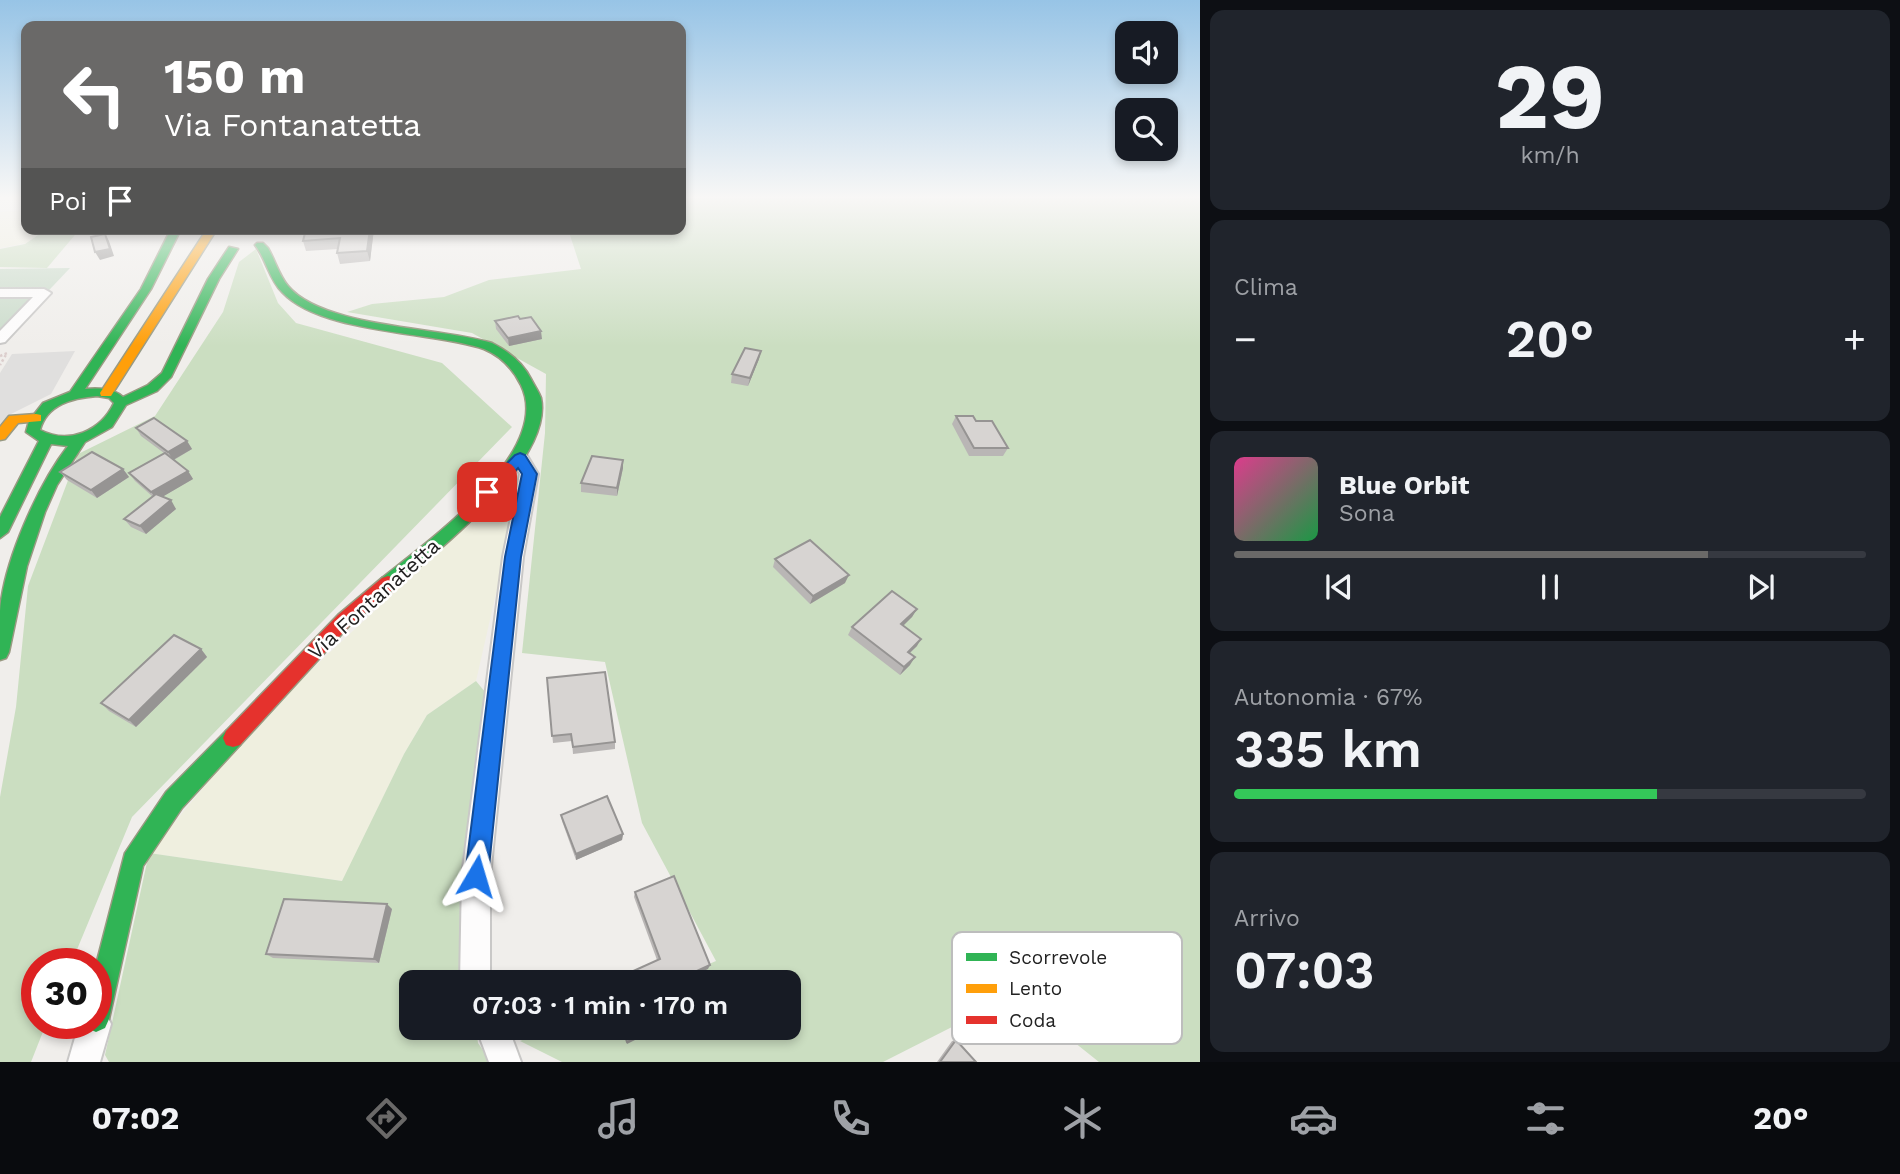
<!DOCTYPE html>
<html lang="it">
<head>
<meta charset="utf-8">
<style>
  body { margin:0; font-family:"Work Sans",sans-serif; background:#20242c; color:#f1f3f6; height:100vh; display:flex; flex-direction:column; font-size:26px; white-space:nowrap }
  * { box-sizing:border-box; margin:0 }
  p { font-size:23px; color:#9ea1a6 }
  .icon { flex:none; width:38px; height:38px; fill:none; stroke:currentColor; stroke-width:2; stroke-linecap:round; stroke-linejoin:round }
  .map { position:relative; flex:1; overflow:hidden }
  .sheet { display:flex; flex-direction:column; gap:10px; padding:10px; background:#0d0f14; width:700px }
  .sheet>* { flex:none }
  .banner { position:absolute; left:21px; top:21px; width:665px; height:214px; border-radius:14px; box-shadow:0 4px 10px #0003; background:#6a6968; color:#fff; overflow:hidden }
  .buttons { position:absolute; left:1115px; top:21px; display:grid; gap:14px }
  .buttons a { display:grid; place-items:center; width:63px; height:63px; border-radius:14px; background:#171b24; box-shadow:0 4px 10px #0003; font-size:35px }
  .speed { position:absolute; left:21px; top:948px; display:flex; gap:14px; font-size:35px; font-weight:700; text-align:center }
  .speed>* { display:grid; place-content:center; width:91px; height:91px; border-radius:50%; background:#171b24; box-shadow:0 4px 10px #0003; line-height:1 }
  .speed .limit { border:10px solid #d22; background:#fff; color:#111 }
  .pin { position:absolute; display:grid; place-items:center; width:60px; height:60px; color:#fff; margin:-30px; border-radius:14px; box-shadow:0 4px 10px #0006 }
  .me { position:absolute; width:77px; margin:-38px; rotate:7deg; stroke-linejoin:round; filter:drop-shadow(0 0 5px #0008) }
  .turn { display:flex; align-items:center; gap:24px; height:147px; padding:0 28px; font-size:32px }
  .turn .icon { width:91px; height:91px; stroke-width:2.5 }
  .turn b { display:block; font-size:49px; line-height:60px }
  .then { display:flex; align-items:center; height:66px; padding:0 28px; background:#0003; gap:14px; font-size:26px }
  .big { font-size:52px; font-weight:600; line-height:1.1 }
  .sheet .card { flex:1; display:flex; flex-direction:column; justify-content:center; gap:10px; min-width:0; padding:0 24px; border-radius:14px; background:#20242c }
  .sheet .dial { align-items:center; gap:0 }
  .dial b { font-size:91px; line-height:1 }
  .song { display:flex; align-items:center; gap:21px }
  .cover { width:84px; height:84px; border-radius:10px; background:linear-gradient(135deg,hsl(330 70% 55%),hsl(140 70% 35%)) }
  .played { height:7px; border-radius:4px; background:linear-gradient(90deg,#6a6968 75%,#363941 75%) }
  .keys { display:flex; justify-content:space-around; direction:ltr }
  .heat { display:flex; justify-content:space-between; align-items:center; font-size:38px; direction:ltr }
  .charge { height:10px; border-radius:5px; background:linear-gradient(90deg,#34c759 67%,#363941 0) }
  .trip { position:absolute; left:399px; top:970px; width:402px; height:70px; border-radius:14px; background:#171b24; box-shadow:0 4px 10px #0003; font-weight:600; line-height:70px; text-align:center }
  .menu { display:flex; height:112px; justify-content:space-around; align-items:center; background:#090b0e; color:#9ea1a6 }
  .menu .icon { width:49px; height:49px }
  .menu .on { color:#6a6968 }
  .menu b { font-size:32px; color:#f1f3f6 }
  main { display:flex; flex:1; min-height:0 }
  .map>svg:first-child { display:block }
</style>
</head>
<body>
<main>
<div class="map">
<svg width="1200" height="1062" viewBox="0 0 1200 1062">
  <rect width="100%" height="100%" fill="#f0eeeb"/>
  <!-- farmland -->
  <g fill="#efefdf">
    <polygon points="26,210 26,229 47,229 26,243 0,248 0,212"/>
    <polygon points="513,482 520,488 476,681 427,715 404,754 343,881 149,853 269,709"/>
  </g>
  <!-- forest -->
  <g fill="#cbdec1">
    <polygon points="681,198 1200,198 1200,1062 1099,1062 1015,995 883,1062 562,1062 520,1041 554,1027 789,1027 789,982 667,982 716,961 642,823 605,662 522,653 545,433 546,374 472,333 347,312 372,304 444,297 489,280 581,269 568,229 681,229"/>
    <polygon points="47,229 80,229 47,268 0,267 0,249 25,244"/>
    <polygon points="256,249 278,303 296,323 442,363 512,427 132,817 71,964 37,964 37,1024 46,1024 31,1062 0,1062 0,797 16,707 28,586 78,454 155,416 223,312 239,262"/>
    <polygon points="476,681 490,698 460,919 469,982 411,982 411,1027 476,1027 478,1043 491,1062 109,1062 105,1055 149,853 342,881 404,754 427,715"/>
  </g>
  <!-- cemetery -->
  <polygon fill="#cadbca" points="70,268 0,342 0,269"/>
  <!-- parking -->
  <polygon fill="#e0dfde" points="75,351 51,394 11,414 0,429 0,373 12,354"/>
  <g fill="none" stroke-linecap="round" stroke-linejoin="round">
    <defs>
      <g id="street">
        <polygon points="0,289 44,289 51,293 5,342 0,343 0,331 33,297 0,297"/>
        <polygon points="520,452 526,454 538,474 523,557 490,876 490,982 460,982 462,876 503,557 520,474 511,458"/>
        <polygon points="96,1009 106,1013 111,1024 100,1062 68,1062 79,1024 96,1024"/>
        <polygon points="476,1027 508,1027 521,1062 489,1062"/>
      </g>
      <g id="fast">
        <path d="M171 229H181L151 289 85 389C98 388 113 388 123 397L148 385 162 373 208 279 229 247 238 249 219 279 171 377 157 391 126 405 112 427 85 442 57 485 45 512 27 566 9 652 6 658 0 660C0 644 0 627 0 611 4 561 38 485 68 446L51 444 8 532 0 538V517L39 441 26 432 29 421 43 403 70 392 141 289ZM97 396 109 398 114 403C101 431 69 445 40 430 47 404 73 398 97 396Z"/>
        <path d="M257 243H263L268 248C275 260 279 275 288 286 323 328 441 327 492 343 508 351 523 363 531 379 534 385 539 392 541 398 554 461 436 552 394 588H382L380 583 382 578C427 542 554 452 521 385 513 369 501 356 484 349 431 331 321 334 282 292 269 279 266 259 255 245Z"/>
        <polygon points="233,729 240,731 243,738 240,745 182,808 143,866 109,1019 105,1028 96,1032 87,1028 85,1024 96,1024 96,965 125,853 166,792 226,731"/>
      </g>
      <g id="slow">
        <polygon points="207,229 217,229 111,396 101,396 100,393"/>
        <polygon points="36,414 41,415 41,421 18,423 5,439 0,440 0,427 9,416"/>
      </g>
      <polygon id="jam" points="388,576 394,578 396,583 394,588 350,625 240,745 233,747 226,745 223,738 226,731 338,615 382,578"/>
    </defs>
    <!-- street casing -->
    <use href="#street" stroke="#c9c8c7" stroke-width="4"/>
    <!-- fast casing -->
    <use href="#fast" stroke="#999a82" stroke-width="3"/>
    <!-- slow casing -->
    <use href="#slow" stroke="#999a82" stroke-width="3"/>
    <!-- jam casing -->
    <use href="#jam" stroke="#999a82" stroke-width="3"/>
    <!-- path -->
    <polyline stroke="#dccecd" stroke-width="2.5" stroke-dasharray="2.5 2.5" stroke-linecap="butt" points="0,356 7,353 0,365"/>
    <!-- street -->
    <use href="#street" fill="#fdfcfc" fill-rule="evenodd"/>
    <!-- fast -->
    <use href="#fast" fill="#30b455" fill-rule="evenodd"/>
    <!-- slow -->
    <use href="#slow" fill="#ff9f0a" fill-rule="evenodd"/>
    <!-- jam -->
    <use href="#jam" fill="#e5322d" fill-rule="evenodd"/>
  </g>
  <!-- wall -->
  <g fill="#b9b6b5">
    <polygon points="306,229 374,229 370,261 340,264 337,253 338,249 306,251 303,241"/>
    <polygon points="520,319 542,339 509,346 496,329 495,321"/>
    <polygon points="759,359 748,386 731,383 732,374"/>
    <polygon points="956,416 1008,448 1003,456 969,456 952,424"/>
    <polygon points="136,428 187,441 192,449 174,460 188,471 193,479 162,497 176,509 146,534 131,527 124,519 153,497 135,481 129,473 164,453 141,436"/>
    <polygon points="623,468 617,496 581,492 581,483"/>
    <polygon points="123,469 129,477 97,498 67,480 60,472"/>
    <polygon points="775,559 845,583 810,604 773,567"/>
    <polygon points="917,609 912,617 903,625 917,646 910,653 910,665 900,675 848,635 852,627"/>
    <polygon points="201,649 207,657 136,727 109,711 101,703"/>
    <polygon points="547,678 615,742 615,749 573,754 572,741 553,743"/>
    <polygon points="561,815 623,834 622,840 576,860 562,821"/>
    <polygon points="635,892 708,969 657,960 634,897"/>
    <polygon points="392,909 379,963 273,958 266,954"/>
    <polygon points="956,1040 976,1062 937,1062 952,1041"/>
  </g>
  <!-- shaded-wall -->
  <g fill="#969493">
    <polygon points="370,229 374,229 370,261 367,251"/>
    <polygon points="105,234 109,241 114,256 100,260 95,252"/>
    <polygon points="541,331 542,339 509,346 508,338"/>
    <polygon points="761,351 759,359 748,386 750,378"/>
    <polygon points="187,441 192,449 173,460 168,452"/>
    <polygon points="623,460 623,468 617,496 617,488"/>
    <polygon points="123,469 129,477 97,498 91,490"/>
    <polygon points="188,471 193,479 157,500 151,492"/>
    <polygon points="171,500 176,509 146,534 140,526"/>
    <polygon points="849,575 845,583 810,604 813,596"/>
    <polygon points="917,609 912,617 897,632 901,624"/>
    <polygon points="921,639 917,646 903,659 908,652"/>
    <polygon points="201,649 207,657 136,727 129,720"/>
    <polygon points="915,657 910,665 900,675 904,667"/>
    <polygon points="623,834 622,840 576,860 576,854"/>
    <polygon points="387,904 392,909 379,963 374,959"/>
    <polygon points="710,965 708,969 680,982 673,982"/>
    <polygon points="657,1027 661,1027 627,1044 627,1042"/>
  </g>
  <!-- building -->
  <g fill="#d7d4d2" stroke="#969493" stroke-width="2">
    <polygon points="306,229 370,229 367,251 337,253 340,238 303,241"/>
    <polygon points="105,234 110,249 95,252 91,237"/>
    <polygon points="518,316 520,319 531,317 541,331 508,338 495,321"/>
    <polygon points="745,348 761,351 750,378 732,374"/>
    <polygon points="956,416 973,416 976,421 992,421 1008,448 974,448"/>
    <polygon points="154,418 187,441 168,452 136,428"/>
    <polygon points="92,452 123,469 91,490 60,472"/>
    <polygon points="165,453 188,471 151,492 129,473"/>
    <polygon points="592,456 623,460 617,488 581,483"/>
    <polygon points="156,494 171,500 140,526 124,519"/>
    <polygon points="810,540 849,575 813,596 775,559"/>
    <polygon points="892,591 917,609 901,624 921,639 908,652 915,657 904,667 852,627"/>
    <polygon points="174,635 201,649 129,720 101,703"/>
    <polygon points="605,672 615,742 573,747 571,734 552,736 547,678"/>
    <polygon points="607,796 623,834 576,854 561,815"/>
    <polygon points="674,876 710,965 673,982 609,982 660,959 635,892"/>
    <polygon points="284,899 387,904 374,959 266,954"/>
    <polygon points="622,1027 657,1027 627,1042"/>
    <polygon points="956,1040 976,1062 940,1062"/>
  </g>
  <!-- sky -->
  <linearGradient id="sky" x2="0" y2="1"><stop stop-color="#97c4e6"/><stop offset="0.57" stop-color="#f8f7f6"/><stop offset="1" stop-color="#f8f7f6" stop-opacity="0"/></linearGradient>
  <rect width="1200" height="346" fill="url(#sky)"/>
  <!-- route -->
  <polygon fill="#1a73e8" stroke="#114b97" stroke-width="2" points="520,453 525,455 537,474 521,557 488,876 484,885 476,888 468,885 465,876 505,557 522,474 518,468 492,496 481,496 479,492 515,455"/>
  <g text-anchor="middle" stroke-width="5" stroke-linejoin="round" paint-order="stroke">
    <!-- street labels -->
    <g font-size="21" fill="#222" stroke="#fff">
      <text transform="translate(374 599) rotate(-42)" y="7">Via Fontanatetta</text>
    </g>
  </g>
  <!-- legend -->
  <rect x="952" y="932" width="230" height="112" rx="10" fill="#fff" stroke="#bdbdbd" stroke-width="2"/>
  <rect x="966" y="953" width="31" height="8" fill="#30b455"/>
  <rect x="966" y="984" width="31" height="9" fill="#ff9f0a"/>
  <rect x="966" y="1016" width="31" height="8" fill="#e5322d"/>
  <g font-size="19" fill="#222">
    <text x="1009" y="964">Scorrevole</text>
    <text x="1009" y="995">Lento</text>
    <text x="1009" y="1027">Coda</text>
  </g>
</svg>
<div class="buttons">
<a><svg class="icon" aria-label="sound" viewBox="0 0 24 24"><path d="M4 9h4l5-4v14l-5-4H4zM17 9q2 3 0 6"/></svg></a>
<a><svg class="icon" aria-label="search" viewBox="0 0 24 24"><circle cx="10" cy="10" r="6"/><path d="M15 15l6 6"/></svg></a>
</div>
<div class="speed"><div class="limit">30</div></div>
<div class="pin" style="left:487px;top:492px;background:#d93025"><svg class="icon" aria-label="arrive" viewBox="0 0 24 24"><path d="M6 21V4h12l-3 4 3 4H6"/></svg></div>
<svg class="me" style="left:476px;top:876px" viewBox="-20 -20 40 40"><path d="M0-17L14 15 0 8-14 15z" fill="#1a73e8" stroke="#fff" stroke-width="4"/></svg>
<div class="trip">07:03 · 1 min · 170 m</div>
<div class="banner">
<div class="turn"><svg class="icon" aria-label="left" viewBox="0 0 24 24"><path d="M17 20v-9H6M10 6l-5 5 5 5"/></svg><div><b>150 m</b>Via Fontanatetta</div></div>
<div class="then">Poi<svg class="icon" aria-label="arrive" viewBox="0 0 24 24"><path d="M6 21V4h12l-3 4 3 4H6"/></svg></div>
</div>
</div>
<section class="sheet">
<div class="card dial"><b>29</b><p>km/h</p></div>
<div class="card"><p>Clima</p>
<div class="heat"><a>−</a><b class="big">20°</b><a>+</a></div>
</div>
<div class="card">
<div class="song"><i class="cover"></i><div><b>Blue Orbit</b><p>Sona</p></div></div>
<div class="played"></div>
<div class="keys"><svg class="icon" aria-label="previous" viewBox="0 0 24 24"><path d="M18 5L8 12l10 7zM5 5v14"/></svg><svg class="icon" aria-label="pause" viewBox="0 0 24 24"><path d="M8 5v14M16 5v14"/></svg><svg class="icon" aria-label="next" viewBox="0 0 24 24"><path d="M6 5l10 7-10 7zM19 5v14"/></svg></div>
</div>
<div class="card"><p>Autonomia · 67%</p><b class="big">335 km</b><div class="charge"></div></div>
<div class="card"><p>Arrivo</p><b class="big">07:03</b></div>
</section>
</main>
<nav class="menu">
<b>07:02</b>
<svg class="icon on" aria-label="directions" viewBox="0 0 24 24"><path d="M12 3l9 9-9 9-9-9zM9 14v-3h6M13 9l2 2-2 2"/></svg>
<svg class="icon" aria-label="music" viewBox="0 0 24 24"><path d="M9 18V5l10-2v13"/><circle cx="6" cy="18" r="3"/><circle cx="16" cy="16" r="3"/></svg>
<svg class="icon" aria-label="phone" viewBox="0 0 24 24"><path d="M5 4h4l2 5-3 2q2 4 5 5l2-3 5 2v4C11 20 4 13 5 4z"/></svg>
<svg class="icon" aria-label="climate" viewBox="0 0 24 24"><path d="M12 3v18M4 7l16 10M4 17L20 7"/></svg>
<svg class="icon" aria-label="car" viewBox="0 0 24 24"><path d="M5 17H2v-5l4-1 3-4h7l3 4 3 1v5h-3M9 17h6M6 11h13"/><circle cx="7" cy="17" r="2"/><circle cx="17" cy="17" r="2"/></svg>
<svg class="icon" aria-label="filters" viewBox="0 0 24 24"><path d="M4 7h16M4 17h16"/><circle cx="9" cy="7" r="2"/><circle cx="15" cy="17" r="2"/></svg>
<b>20°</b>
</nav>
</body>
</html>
